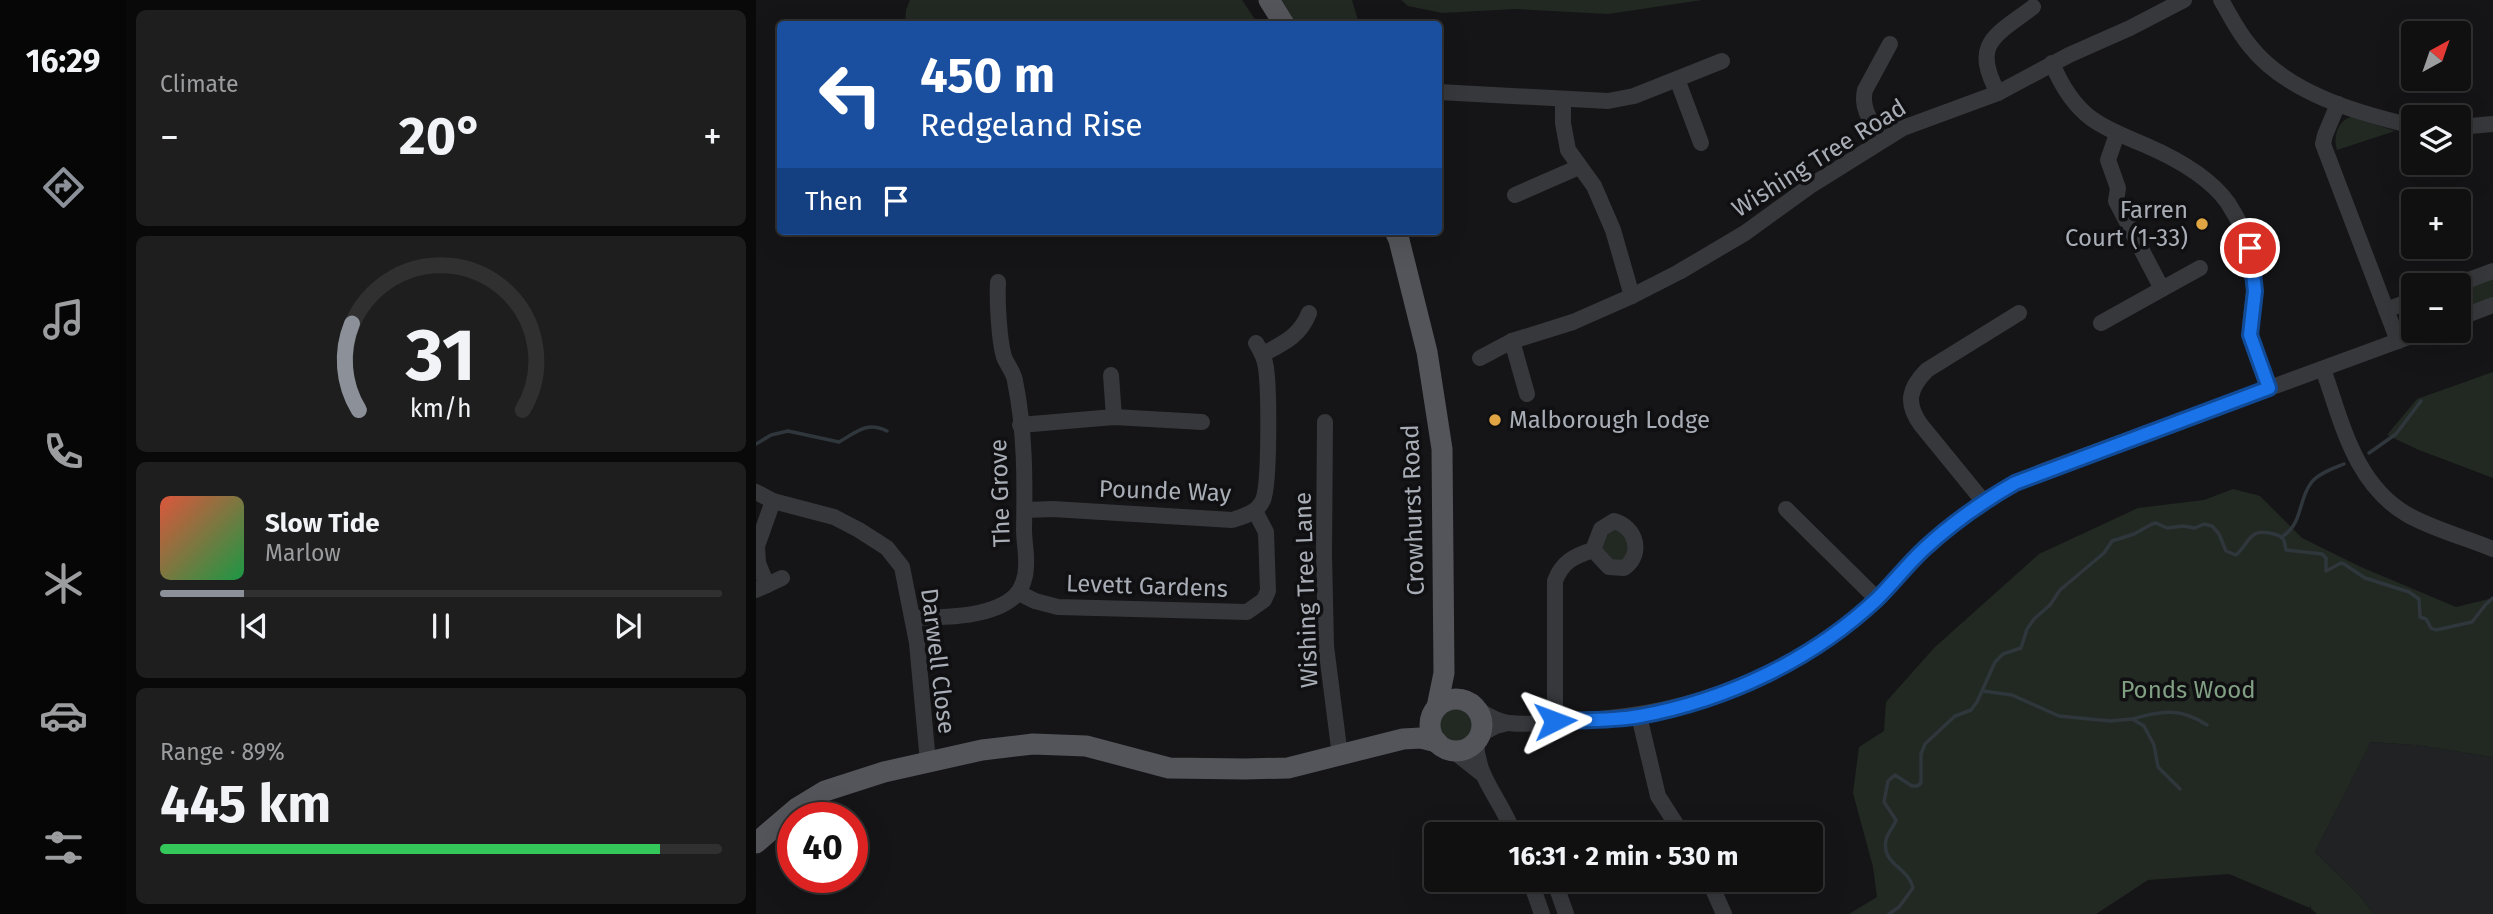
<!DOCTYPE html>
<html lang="en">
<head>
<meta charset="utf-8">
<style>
  body { margin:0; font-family:"Fira Sans",sans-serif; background:#1e1e1f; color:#f1f3f6; height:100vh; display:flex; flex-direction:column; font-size:26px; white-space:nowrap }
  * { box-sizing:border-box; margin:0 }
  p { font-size:23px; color:#9c9d9f }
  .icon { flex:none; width:38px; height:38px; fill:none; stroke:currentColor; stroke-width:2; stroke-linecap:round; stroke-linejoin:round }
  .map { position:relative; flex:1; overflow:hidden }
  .details { display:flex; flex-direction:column; gap:10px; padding:10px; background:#090909; width:630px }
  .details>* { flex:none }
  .hud { position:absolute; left:21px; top:21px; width:665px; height:214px; border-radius:7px; box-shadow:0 7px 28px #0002,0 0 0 2px #303031; background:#1a4fa0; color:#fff; overflow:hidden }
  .needle { width:46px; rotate:40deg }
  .fabs { position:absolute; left:1645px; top:21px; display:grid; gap:14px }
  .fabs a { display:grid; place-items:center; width:70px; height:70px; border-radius:7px; background:#101011; box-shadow:0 7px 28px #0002,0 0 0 2px #303031; font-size:35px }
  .speed { position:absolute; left:21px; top:802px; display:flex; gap:14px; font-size:35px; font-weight:700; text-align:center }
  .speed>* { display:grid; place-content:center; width:91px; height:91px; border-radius:50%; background:#101011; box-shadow:0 7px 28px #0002,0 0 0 2px #303031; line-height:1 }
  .speed .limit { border:10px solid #d22; background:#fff; color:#111 }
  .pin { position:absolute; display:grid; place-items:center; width:60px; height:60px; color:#fff; margin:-30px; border:4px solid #fff; border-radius:50%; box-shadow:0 2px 7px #0007 }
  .me { position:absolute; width:77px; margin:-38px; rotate:87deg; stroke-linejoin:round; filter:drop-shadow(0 0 5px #0008) }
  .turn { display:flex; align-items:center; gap:24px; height:147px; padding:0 28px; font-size:32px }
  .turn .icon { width:91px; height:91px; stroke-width:2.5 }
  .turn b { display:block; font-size:49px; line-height:60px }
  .then { display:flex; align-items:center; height:66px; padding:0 28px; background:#0003; gap:14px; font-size:26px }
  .big { font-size:52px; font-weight:700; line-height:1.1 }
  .details .widget { flex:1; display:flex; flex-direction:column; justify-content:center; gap:10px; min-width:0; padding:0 24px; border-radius:10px; background:#1e1e1f }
  .details .dial { align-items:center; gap:0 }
  .dial svg { height:182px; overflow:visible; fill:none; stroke:#303031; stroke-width:7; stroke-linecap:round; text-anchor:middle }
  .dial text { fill:#f1f3f6; stroke:none }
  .song { display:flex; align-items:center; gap:21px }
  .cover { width:84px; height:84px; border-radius:10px; background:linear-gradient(135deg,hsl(10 70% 55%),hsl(140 70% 35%)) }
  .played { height:7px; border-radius:4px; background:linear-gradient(90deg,#8c9099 15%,#303031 15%) }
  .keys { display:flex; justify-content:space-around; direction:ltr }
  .heat { display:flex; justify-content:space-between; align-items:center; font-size:38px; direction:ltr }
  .charge { height:10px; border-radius:5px; background:linear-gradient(90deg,#34c759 89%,#303031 0) }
  .trip { position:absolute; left:668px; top:822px; width:399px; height:70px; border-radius:7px; background:#101011; box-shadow:0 7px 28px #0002,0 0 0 2px #303031; font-weight:700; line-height:70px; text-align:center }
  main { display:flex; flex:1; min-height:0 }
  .tabs { display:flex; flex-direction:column; width:126px; justify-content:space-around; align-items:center; background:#060607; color:#9c9d9f }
  .tabs .icon { width:49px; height:49px }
  .tabs .active { color:#8c9099 }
  .tabs b { font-size:32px; color:#f1f3f6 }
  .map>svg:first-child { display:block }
</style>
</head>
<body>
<main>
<nav class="tabs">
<b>16:29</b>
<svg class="icon active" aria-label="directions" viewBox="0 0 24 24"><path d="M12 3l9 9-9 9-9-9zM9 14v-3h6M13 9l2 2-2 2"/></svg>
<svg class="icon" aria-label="music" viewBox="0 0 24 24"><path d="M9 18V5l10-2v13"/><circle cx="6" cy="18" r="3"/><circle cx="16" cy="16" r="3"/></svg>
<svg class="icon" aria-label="phone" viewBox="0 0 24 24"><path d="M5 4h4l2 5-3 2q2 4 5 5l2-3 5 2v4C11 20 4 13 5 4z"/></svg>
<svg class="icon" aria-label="climate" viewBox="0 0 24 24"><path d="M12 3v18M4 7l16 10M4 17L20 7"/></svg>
<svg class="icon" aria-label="car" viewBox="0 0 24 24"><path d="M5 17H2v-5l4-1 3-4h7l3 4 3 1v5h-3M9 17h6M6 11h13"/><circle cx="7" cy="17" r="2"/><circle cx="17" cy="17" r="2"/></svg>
<svg class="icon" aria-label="filters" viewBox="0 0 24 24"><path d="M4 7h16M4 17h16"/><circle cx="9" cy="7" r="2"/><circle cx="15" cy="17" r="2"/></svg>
</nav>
<section class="details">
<div class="widget"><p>Climate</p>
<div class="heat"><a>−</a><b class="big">20°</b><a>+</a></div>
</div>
<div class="widget dial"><svg viewBox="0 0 100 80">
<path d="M14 69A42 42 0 1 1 86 69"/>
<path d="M14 69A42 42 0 0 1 11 31" stroke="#8c9099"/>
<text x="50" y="56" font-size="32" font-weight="700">31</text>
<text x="50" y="72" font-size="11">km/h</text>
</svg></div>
<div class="widget">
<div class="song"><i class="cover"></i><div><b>Slow Tide</b><p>Marlow</p></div></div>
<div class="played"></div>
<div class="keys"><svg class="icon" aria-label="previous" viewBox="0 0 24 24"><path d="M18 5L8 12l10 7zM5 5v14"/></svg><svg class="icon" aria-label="pause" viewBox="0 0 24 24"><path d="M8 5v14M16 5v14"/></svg><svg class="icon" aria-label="next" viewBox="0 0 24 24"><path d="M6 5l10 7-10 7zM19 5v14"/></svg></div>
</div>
<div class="widget"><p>Range · 89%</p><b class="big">445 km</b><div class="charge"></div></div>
</section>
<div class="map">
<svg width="1737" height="914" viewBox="0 0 1737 914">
  <rect width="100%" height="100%" fill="#151517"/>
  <!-- built -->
  <polygon fill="#212224" points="1615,742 1660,745 1737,757 1737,914 1617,914 1604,896 1559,852"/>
  <!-- green -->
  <g fill="#222922">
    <polygon points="154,0 486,0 502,24 149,24 150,10"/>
    <polygon points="525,0 596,0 603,24 540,24"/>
    <polygon points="645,0 946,0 852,14 759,9 686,13 652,6"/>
    <path d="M1595 117 1639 131 1581 150C1577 138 1581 121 1595 117Z"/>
    <polygon points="1737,278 1737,298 1703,311 1703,291"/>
    <polygon points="1737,372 1737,478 1663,450 1631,435 1661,399"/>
    <polygon points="1477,489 1504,496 1546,538 1605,567 1700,607 1737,598 1737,757 1660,745 1615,742 1559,852 1604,896 1617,914 1561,914 1555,909 1555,904 1554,908 1473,874 1392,880 1340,914 1093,914 1121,897 1117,867 1097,793 1103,747 1128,731 1130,702 1178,648 1283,554 1382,508 1448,500"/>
    <polygon points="862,524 877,553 857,566 842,546 847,529"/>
    <circle cx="700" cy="725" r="19"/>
  </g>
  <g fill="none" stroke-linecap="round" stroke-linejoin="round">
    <!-- stream -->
    <g stroke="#2f363c" stroke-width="3.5">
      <path d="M0 444 15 435 32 431 83 442C101 432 110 421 131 431"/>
      <polyline points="1613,453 1640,434 1665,401"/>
      <path d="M1527 536C1547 523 1542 500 1555 483 1561 474 1578 468 1588 464"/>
      <polyline points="1227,691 1256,695 1303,716 1354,721 1376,719 1388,726 1398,745 1402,767 1424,789"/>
      <path d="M1377 719C1405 710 1426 708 1451 725"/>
      <path d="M1133 914 1143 907 1157 888C1153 867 1125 865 1130 840 1131 833 1138 827 1140 820L1128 802 1132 781 1139 775 1156 786H1161L1165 783V754L1169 744 1199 716 1215 710 1221 702 1239 662 1247 654 1265 648 1271 629 1278 619 1294 605 1304 590 1348 553 1356 541 1378 534 1396 524 1400 523 1411 528 1427 526 1439 528 1448 524 1456 526 1463 534 1470 551 1480 555C1495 541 1493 527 1518 534 1529 537 1528 540 1530 550L1566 554 1570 558V571L1585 563 1588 564 1609 578 1653 592 1663 599 1664 617 1670 619 1675 628 1680 630 1716 622 1730 604 1737 598"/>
    </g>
    <!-- minor -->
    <g stroke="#37383c" stroke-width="16">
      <path d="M1465 0C1474 15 1482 32 1494 46 1531 93 1601 113 1657 126"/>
      <path d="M1296 63C1305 85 1317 105 1336 119 1353 131 1371 137 1389 145 1419 158 1453 176 1472 203 1489 229 1499 258 1498 289 1498 305 1492 321 1495 337 1498 354 1507 371 1513 388"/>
      <polyline points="921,79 945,143"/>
      <polyline points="682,92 852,101 878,96 966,61"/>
      <path d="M1242 93C1215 43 1239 36 1277 7"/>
      <polyline points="807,100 807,123 812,150 838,186 857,230 876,296"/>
      <polyline points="1582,104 1569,135 1567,144 1642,341"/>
      <polyline points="1703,127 1737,124"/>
      <path d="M1126 140C1117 124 1104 109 1109 90L1134 44"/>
      <polyline points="759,195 823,167"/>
      <polyline points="1699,285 1737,271"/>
      <polyline points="1406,289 1444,268"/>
      <polyline points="1630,310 1657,300"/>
      <polyline points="1703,318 1737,305"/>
      <polyline points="1345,323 1406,289 1360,201 1362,188 1352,160 1361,134"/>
      <polyline points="756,341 771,394"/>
      <path d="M507 354C528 343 544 336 553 313"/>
      <polyline points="724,358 756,341 817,322 876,296 923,272 989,233 1054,186 1147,128 1242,93 1313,55 1374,28 1428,0"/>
      <path d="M1567 369C1586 422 1598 484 1652 515 1677 529 1710 538 1737 549"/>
      <polyline points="355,375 358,417"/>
      <polyline points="569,422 568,554 570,646 584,756"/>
      <polyline points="264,425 358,417 446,422"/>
      <polyline points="0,492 17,501 78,517 103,530 131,548 146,567 161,643 172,762"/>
      <path d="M1227 501 1165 425C1149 403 1153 388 1171 370L1263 313"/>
      <polyline points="1030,509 1121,599"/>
      <path d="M270 510 297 509 476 520C488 516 501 513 507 500 514 483 513 389 510 368 509 358 505 351 500 343"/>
      <path d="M858 521C880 527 888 554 868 568L853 567 837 550 845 529Z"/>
      <polyline points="11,585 2,563 1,546 17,501"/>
      <polyline points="0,590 26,578"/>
      <polyline points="263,593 279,601 302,607 491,612 508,600 512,591 510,532 499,511"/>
      <path d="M157 618C187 617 236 618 259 596 266 589 270 577 270 567 271 554 268 542 268 529 269 481 269 429 259 381 258 372 251 365 248 357 243 340 241 300 242 282"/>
      <path d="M719 708C729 714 741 722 753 723 776 726 803 721 827 720 935 715 1041 674 1121 599 1137 584 1151 565 1168 549 1204 516 1243 490 1287 471L1669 331"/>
      <polyline points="883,716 902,796 927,835"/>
      <path d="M799 721V581C806 562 818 556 837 550"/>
      <polyline points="723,735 740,726 752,723"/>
      <path d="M720 741C721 781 746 799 758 835"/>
      <polyline points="696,750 725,773"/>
      <polyline points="774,880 786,914"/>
      <polyline points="798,880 810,914"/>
      <polyline points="953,880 968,914"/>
    </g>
    <!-- major -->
    <g stroke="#53555a" stroke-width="21">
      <polyline points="513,0 528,24"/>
      <polyline points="639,231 643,240 671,352 686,449 688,673 681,707"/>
      <circle cx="700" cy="725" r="26"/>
      <polyline points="0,843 41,808 69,791 128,772 226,750 277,744 330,746 413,768 489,769 532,768 647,739 665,738 681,742"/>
    </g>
  </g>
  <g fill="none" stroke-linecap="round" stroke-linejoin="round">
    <defs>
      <path id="route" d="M799 721C827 720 857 721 884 716 971 700 1056 660 1121 599 1137 583 1151 565 1168 549 1196 523 1226 502 1259 483L1513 388 1494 335 1499 291 1494 248"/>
    </defs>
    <!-- route casing -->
    <use href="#route" stroke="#114b97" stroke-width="18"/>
    <!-- route -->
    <use href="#route" stroke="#1a73e8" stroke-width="12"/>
  </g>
  <!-- markers -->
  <g fill="#e1a643" stroke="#101012" stroke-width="2.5">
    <circle cx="1446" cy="224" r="7"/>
    <circle cx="739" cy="420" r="7"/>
  </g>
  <g text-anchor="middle" stroke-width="7" stroke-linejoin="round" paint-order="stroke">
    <!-- street labels -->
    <g font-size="24" fill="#a8adb6" stroke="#101012">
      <text transform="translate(1063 158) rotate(-32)" y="8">Wishing Tree Road</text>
      <text transform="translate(409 491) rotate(2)" y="8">Pounde Way</text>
      <text transform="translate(244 493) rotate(-92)" y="8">The Grove</text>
      <text transform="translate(657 510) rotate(-92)" y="8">Crowhurst Road</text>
      <text transform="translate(391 586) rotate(2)" y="8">Levett Gardens</text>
      <text transform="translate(550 590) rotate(-92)" y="8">Wishing Tree Lane</text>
      <text transform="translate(182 661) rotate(83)" y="8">Darwell Close</text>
    </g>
    <!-- poi labels -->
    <g font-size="24" fill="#a8adb6" stroke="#101012" text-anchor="end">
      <text x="1432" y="218">Farren<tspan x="1432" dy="28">Court (1-33)</tspan></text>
      <text x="753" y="428" text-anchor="start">Malborough Lodge</text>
    </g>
    <!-- park labels -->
    <g font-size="24" fill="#819f82" stroke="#101012">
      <text x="1432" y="698">Ponds Wood</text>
    </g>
  </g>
</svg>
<div class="fabs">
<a><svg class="needle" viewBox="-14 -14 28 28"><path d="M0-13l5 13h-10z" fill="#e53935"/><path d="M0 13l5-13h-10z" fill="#9c9d9f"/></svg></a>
<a><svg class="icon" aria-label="layers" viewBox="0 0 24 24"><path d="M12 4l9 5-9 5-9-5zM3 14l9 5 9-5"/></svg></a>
<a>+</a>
<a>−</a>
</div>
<div class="speed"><div class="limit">40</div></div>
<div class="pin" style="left:1494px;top:248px;background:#d93025"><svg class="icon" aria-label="arrive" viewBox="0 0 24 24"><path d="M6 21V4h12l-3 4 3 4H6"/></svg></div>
<svg class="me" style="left:799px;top:721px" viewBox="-20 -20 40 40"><path d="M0-17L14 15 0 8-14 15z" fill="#1a73e8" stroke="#fff" stroke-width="4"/></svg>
<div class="trip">16:31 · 2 min · 530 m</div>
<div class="hud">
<div class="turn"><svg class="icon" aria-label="left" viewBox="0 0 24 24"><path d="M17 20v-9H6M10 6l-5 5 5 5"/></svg><div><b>450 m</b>Redgeland Rise</div></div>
<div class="then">Then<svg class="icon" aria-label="arrive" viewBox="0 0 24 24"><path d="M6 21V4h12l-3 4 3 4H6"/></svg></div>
</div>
</div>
</main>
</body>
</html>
